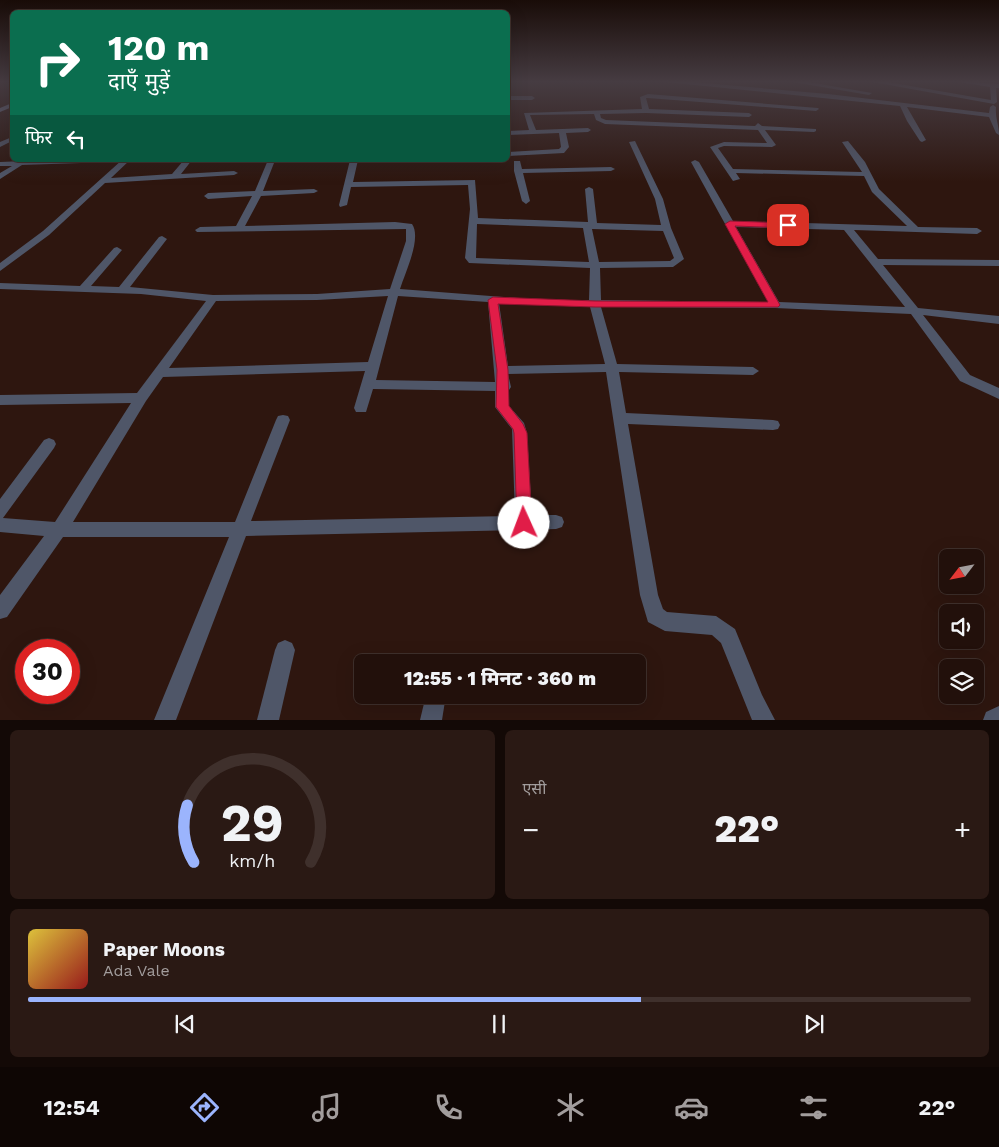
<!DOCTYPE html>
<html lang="hi">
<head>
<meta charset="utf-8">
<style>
  body { margin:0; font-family:"Work Sans","Noto Sans Devanagari",sans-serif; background:#2a1914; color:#f1f3f6; height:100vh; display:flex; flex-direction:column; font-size:19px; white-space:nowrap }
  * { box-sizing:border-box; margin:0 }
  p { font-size:16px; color:#a29d9d }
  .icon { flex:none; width:28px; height:28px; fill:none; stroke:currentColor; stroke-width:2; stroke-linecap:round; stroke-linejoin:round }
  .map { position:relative; height:720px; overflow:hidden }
  .drawer { display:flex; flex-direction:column; gap:10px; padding:10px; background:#130906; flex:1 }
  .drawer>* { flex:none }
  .hud { position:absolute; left:10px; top:10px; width:500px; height:152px; border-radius:8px; box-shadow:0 5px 20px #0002,0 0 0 1px #3f302c; background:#0b6e4f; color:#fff; overflow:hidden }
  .needle { width:32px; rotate:238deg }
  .controls { position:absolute; left:939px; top:549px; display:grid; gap:10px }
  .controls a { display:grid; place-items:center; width:45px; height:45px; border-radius:8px; background:#22100b; box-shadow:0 5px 20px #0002,0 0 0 1px #3f302c; font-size:25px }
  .speed { position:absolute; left:15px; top:639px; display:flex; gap:10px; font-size:25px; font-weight:700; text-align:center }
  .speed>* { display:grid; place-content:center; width:65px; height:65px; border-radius:50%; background:#22100b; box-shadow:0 5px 20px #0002,0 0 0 1px #3f302c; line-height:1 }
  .speed .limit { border:8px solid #d22; background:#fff; color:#111 }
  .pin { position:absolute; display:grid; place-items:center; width:42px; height:42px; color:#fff; margin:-21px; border-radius:10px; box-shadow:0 2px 8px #0006 }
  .me { position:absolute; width:55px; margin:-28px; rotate:358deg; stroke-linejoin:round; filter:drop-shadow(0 0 4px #0008) }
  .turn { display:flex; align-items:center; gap:18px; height:105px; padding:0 15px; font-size:22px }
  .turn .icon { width:65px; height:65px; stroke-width:2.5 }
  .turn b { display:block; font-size:35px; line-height:42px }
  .then { display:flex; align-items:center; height:48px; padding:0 15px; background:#0003; gap:10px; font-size:19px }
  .big { font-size:38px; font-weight:800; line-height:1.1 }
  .drawer .card { flex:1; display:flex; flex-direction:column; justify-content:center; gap:8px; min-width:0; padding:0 18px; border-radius:8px; background:#2a1914 }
  .drawer .dial { align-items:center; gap:0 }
  .dial svg { height:130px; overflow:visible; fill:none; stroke:#3f302c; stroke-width:7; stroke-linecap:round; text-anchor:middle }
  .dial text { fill:#f1f3f6; stroke:none }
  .song { display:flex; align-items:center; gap:15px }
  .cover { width:60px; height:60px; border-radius:8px; background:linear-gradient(135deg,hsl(50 70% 55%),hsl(0 70% 35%)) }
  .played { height:5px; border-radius:2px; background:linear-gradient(90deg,#9bb4fd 65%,#3f302c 65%) }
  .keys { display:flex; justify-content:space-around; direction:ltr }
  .heat { display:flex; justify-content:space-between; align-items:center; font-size:28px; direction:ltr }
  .drawer .tiles { flex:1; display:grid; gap:10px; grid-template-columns:1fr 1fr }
  .card:last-child { grid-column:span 2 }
  .trip { position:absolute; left:354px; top:654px; width:292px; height:50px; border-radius:8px; background:#22100b; box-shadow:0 5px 20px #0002,0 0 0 1px #3f302c; font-weight:800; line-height:50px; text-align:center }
  .dock { display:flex; height:80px; justify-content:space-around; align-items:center; background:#0e0604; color:#a29d9d }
  .dock .icon { width:35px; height:35px }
  .dock .on { color:#9bb4fd }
  .dock b { font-size:22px; color:#f1f3f6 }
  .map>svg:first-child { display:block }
</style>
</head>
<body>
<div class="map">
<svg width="999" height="720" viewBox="0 0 999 720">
  <rect width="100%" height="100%" fill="#2e160f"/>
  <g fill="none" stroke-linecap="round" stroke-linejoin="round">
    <!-- minor -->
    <g fill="#4f5668" fill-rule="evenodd">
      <path d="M656 81H681L828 94 989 113 990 107 993 105 996 107C995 117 999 125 999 135L996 133 989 117 907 107 926 140 922 142 920 141 907 121 900 106Z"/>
      <polygon points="787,81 803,81 872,93 869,95"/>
      <polygon points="867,81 882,81 991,100 990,87 953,81 999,84 999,88 996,88 997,102 994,104"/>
      <path d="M648 94 818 108 819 109 816 111 648 98H646L649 109 749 113 752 115 749 117 646 113 600 114 601 118 606 120 755 126 758 123 762 126 816 129V131L814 132 765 130 776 145 772 147 724 146 718 148 733 169 862 172 842 142 848 141 865 162 879 189 918 227 977 228 982 231 977 234 854 230 878 259 999 260V266L883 265 918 308 999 316V324L923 315 970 375 999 388V399L960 381 911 314 775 308 601 307 617 364 753 367 759 371 753 375 619 372 626 413 773 420 778 421 780 425 778 429 773 430 628 424 658 595 663 609 667 612 716 616 735 629 762 695 775 720H752L721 643 712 635 665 631 648 622 640 595 606 372 508 374 511 387 509 390V406L524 423 527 433 532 515H556L562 517 564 522 562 527 556 529 524 530 246 536 176 720H154L229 537H63L7 617 0 619V595L44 536 0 532V499L44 440 49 438 54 440 56 444 54 448 3 518 55 522 131 403 0 405V395L137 393 206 301 141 294 0 289V283L80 286 114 248 117 247 122 250 91 286 119 287 159 237 162 236 167 239 130 287 213 295 317 294 390 289 406 241V229L197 232 195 230 200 227 236 226 252 196 208 199 204 196 208 193 255 191 268 160H325L321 162 274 163 263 191 314 189 318 191 314 193 261 196 245 226 395 222 412 224C422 238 405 273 400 289L543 300H589L590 268 469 263 465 258 470 209 468 185 351 187 347 205 340 207 339 205 350 160H358L353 182 475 180 478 218 588 222 585 189 589 187 593 189 597 223 661 225 655 199 629 142 635 141 663 199 671 228 684 259 673 267 600 268 601 300 768 302 691 162 695 160 699 162 733 221 907 226 872 192 864 176 736 173 740 179 733 181 710 147 724 142 767 143 758 130 605 124 596 120 594 114 530 115 536 130 588 128 591 130 588 132 566 133 569 147 564 153 508 156V152L559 149 561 147 559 133 508 135V131L529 130 524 113 642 109 640 97ZM477 224 583 228 589 262 476 258ZM736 227 844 230 905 307 779 302ZM592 229 663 231 674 258 670 261 599 262ZM388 296 368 362 169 368 216 301 317 300ZM398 296 488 302 495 382 376 380ZM499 303 590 307 605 364 508 366ZM365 371 354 408 356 412H366L373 389 495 391V407L512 429 515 516 251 521 290 420 288 416 283 415 278 416 276 420 235 522H73L146 401 163 377Z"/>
      <polygon points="508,96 532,96 535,98 532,100 508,100"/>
      <polygon points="12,137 12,141 0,147 0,142"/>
      <polygon points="48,160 115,160 111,162 22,165 0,179 0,173 12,166 0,166 0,162"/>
      <polygon points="122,160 130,160 111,178 172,174 184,160 192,160 181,174 234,171 238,173 234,175 105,183 49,235 0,271 0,263 43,231"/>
      <polygon points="514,161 520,161 522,169 611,167 615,169 611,171 523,173 530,201 526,204 522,201 514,171"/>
      <polygon points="285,640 292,643 295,650 279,720 257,720 275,650 278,643"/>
      <polygon points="426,695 446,695 442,720 420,720"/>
    </g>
    <!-- tertiary -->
    <polygon fill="#4f5668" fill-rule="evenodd" points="999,706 999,720 983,720 986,712"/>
    <!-- secondary -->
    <polygon fill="#6b7693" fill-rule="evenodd" points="12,103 12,107 0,112 0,108"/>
  </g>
  <!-- sky -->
  <linearGradient id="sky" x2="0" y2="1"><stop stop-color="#190c08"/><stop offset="0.45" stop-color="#463c42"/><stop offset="1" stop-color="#463c42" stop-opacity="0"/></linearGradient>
  <rect width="999" height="182" fill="url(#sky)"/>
  <!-- route -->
  <polygon fill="#e11d48" stroke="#92132f" points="730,221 788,223 792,225 788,228 735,226 780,305 778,307 595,307 498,304 508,370 509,406 523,424 527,433 532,523 530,528 524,530 519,528 517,523 514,433 513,429 496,407 497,370 488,300 493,297 595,301 768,302 725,224"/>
</svg>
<div class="controls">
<a><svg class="needle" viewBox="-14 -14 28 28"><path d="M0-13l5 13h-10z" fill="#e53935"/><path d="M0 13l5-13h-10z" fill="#a29d9d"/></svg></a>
<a><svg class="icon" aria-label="sound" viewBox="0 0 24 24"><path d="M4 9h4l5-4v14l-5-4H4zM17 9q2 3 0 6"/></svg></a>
<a><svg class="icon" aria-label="layers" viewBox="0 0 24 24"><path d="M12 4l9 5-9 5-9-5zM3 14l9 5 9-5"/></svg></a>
</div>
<div class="speed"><div class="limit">30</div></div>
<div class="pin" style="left:788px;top:225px;background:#d93025"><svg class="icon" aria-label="arrive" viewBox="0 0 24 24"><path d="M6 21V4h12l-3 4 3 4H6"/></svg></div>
<svg class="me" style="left:524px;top:523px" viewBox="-20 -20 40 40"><circle r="19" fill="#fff"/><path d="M0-13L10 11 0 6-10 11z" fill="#e11d48"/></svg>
<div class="trip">12:55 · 1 मिनट · 360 m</div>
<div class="hud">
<div class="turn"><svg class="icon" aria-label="right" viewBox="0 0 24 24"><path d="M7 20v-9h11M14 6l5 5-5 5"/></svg><div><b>120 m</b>दाएँ मुड़ें</div></div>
<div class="then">फिर<svg class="icon" aria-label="left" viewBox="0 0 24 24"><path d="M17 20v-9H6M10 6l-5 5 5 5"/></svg></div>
</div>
</div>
<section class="drawer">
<div class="tiles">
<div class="card dial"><svg viewBox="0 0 100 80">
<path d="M14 69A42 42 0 1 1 86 69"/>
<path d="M14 69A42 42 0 0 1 10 34" stroke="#9bb4fd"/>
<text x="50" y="56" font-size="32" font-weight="700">29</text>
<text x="50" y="72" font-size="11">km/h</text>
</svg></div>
<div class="card"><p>एसी</p>
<div class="heat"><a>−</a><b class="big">22°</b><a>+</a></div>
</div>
<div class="card">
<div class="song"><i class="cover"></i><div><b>Paper Moons</b><p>Ada Vale</p></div></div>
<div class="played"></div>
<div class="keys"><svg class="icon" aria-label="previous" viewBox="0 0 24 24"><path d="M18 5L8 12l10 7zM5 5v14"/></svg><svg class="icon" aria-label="pause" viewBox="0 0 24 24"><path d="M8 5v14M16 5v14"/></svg><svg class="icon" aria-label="next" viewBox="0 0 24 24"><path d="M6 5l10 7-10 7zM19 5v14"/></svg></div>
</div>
</div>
</section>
<nav class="dock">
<b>12:54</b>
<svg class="icon on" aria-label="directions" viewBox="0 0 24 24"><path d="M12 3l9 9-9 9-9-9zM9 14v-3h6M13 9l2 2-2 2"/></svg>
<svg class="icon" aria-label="music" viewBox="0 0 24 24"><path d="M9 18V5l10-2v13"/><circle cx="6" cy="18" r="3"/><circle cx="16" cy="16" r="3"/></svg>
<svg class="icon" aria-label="phone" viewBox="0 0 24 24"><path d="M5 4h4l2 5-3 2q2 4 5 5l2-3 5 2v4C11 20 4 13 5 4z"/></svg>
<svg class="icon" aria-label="climate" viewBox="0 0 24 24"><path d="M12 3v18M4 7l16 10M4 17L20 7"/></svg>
<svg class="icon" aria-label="car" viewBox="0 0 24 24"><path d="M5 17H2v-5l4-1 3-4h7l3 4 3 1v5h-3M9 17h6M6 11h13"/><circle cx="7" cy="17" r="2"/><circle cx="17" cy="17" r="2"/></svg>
<svg class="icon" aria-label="filters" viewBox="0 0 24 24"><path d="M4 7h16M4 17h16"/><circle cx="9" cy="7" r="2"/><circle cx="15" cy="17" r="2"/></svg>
<b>22°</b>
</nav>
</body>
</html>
